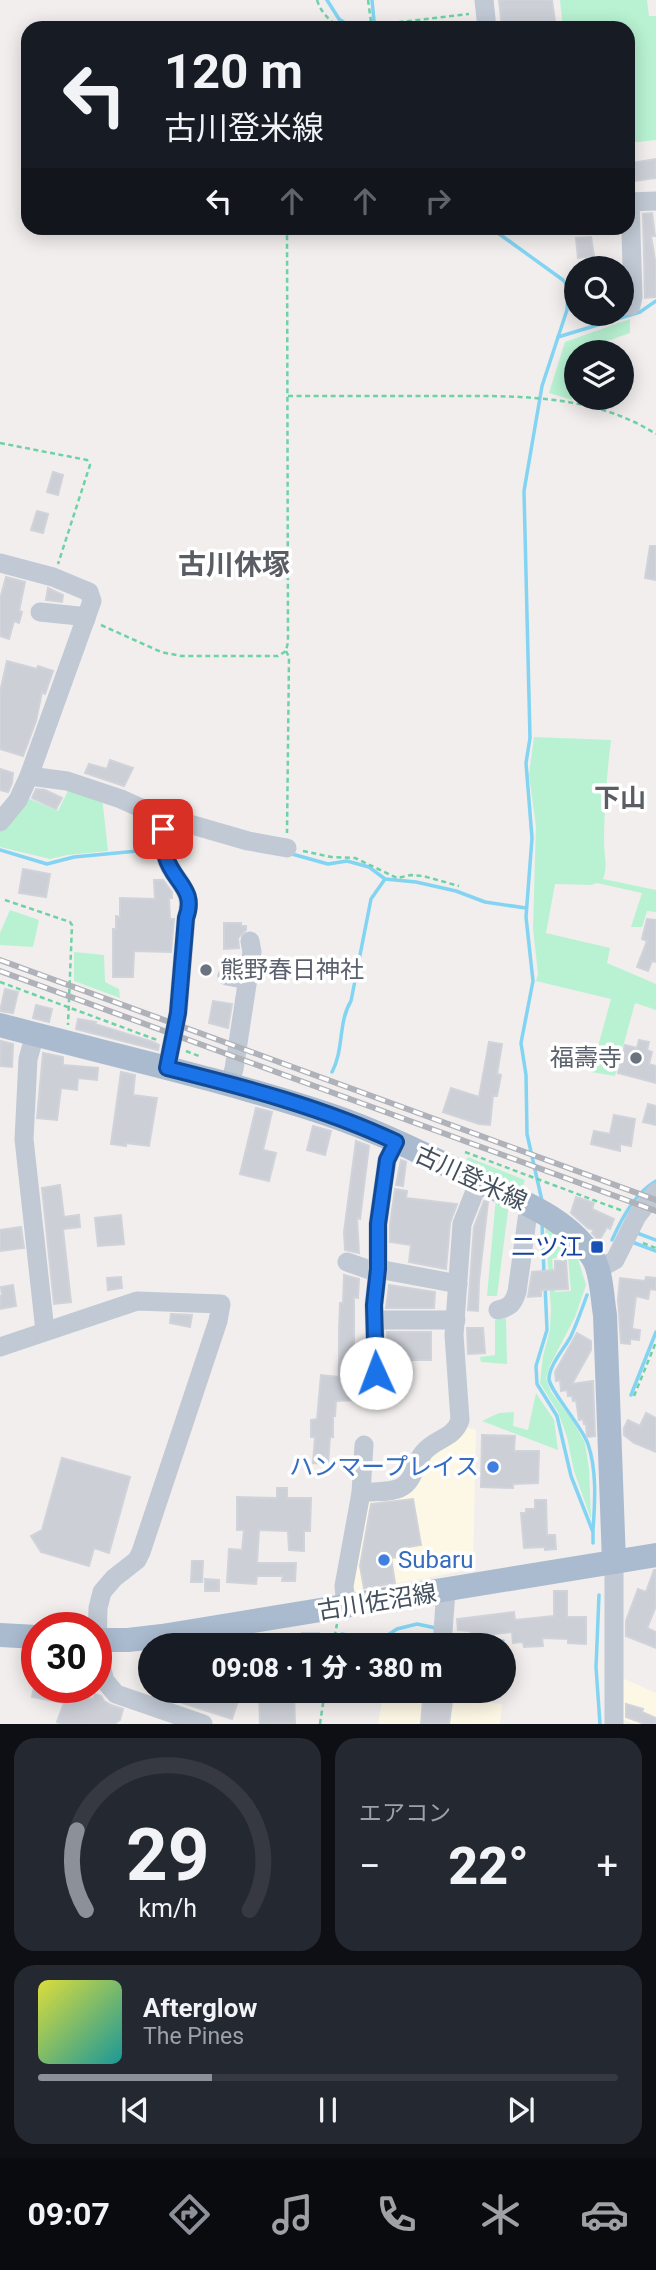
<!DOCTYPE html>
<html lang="ja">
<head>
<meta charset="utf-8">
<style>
  body { margin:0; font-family:Roboto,"Noto Sans JP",sans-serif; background:#242831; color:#f1f3f6; height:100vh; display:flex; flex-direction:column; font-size:26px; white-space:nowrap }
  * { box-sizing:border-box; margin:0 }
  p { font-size:23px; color:#9ea1a6 }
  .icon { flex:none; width:38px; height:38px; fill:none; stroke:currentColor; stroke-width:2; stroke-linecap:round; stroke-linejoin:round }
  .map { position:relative; height:1724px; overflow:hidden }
  .sheet { display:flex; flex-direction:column; gap:14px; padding:14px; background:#0d0f14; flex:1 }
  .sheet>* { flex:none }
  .hud { position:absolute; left:21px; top:21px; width:614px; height:214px; border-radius:21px; box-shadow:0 4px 18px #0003; background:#171b24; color:#f1f3f6; overflow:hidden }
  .fabs { position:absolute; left:564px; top:256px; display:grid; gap:14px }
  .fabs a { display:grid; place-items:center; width:70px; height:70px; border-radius:50%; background:#171b24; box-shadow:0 4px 18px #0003; font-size:35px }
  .speed { position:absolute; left:21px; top:1612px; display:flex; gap:14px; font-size:35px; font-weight:700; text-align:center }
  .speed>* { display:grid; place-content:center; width:91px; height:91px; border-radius:50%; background:#171b24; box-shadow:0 4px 18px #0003; line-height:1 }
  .speed .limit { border:10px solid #d22; background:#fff; color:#111 }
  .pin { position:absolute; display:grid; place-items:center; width:60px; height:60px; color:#fff; margin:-30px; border-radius:14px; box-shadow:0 4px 10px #0006 }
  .me { position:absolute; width:77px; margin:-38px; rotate:358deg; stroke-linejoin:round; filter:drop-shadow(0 0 5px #0008) }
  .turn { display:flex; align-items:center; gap:24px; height:147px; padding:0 28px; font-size:32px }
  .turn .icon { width:91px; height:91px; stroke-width:2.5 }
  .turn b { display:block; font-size:49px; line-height:60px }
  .lanes { display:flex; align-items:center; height:66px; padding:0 28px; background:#0003; justify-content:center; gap:35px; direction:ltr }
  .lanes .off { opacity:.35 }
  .big { font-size:52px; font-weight:800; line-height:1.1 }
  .sheet .tile { flex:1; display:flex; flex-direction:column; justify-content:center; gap:10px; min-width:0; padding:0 24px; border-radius:21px; background:#242831 }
  .sheet .dial { align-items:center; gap:0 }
  .dial svg { height:182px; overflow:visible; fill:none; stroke:#363941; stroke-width:7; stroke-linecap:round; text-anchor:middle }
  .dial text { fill:#f1f3f6; stroke:none }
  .song { display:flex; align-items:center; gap:21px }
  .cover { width:84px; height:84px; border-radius:10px; background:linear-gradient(135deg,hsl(60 70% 55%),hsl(180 70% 35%)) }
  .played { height:7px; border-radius:4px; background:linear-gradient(90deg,#8c9099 30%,#363941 30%) }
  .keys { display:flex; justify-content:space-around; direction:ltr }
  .heat { display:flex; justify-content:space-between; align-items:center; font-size:38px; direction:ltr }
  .sheet .tiles { flex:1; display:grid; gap:14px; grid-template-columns:1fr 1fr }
  .tile:last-child { grid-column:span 2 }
  .trip { position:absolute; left:138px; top:1633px; width:378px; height:70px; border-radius:35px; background:#171b24; box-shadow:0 4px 18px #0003; font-weight:800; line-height:70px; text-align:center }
  .tabs { display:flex; height:112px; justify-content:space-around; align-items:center; background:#090b0e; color:#9ea1a6 }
  .tabs .icon { width:49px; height:49px }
  .tabs .selected { color:#8c9099 }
  .tabs b { font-size:32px; color:#f1f3f6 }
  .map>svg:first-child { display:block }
</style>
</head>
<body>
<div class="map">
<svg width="656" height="1724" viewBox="0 0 656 1724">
  <rect width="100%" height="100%" fill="#f1eeed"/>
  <!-- commercial -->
  <g fill="#fdf8e5">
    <polygon points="463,1426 476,1430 473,1569 356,1591 351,1586 364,1502 411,1488 426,1455"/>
    <polygon points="407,1634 434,1635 433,1645 393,1645 394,1640"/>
    <polygon points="622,1678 656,1693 656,1724 635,1724 619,1718"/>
    <polygon points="384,1691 457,1691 461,1699 502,1704 500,1724 378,1724"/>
  </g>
  <!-- green -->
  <g fill="#b8f2d2">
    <polygon points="560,0 647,0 649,16 656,16 656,140 628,143 628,28 563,28"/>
    <polygon points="630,319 630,333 576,352 576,380 572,400 549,393 565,342"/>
    <path d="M534 737 611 740C607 773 604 807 604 841 604 855 608 866 603 879L656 890V912L647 911 642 927H631L642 893 597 883 591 885 555 884 546 933 610 948 607 963 656 984V1010L635 1003 615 1076 591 1072 611 999 536 981 538 974 533 928 536 826 529 775Z"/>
    <polygon points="70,787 102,797 108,851 67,855 50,859 0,847 0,828 25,797 58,811"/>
    <polygon points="10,910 39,920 33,947 0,945 0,933"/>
    <polygon points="74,952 104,955 105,982 119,989 120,998 74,981"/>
    <polygon points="468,1157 525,1180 520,1195 462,1167"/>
    <polygon points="496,1197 509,1203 497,1296 487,1296"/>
    <polygon points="545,1224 565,1240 573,1252 552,1259 555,1292 571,1291 568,1257 577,1256 586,1285 575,1317 550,1365 546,1378 551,1392 572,1420 585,1443 589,1469 591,1519 574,1471 567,1437 558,1412 540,1383 543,1356 550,1330 551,1308"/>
    <polygon points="506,1318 507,1364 481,1362 480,1357 495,1355 495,1320"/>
    <polygon points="536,1393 554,1420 558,1450 482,1421 499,1413 514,1412 513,1426 528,1430"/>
  </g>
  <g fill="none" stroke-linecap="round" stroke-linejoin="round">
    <!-- stream -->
    <g stroke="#82d4f2" stroke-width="3.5">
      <polyline points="327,0 339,19 352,28"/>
      <polyline points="372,0 374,21"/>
      <polyline points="491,228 563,280 568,286 567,310 542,386 524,491 530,738 526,763 532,838 526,917 533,981 521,1043 526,1075 527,1134 542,1201"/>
      <polyline points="558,337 640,312 656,301"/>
      <polyline points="0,850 47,864 74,857 159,849"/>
      <polyline points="292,854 328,864 347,861 369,867 385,879 416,882 456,891 485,902 526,908"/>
      <path d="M332 1072C344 1050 338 1022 351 1001L371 899 385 879"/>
      <polyline points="542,1223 544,1274"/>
      <polyline points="637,1233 656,1240"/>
      <path d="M612 1240C622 1218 635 1193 656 1181"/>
      <polyline points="632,1242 656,1251"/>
      <polyline points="545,1285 547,1330 536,1366 537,1384 557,1416 571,1476 593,1532 593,1543"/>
      <path d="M587 1295C582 1309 577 1323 571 1336 565 1348 549 1365 549 1379 550 1391 581 1425 588 1444 597 1470 595 1502 593 1530"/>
      <polyline points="631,1395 656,1332"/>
      <polyline points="599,1595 596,1667 600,1724"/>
      <polyline points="342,1634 361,1638 388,1635 397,1629 417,1624 436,1628"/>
      <polyline points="454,1642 474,1645"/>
      <polyline points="497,1645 503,1641"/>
    </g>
  </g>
  <!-- building -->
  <g fill="#cccfd6" stroke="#d1d3da" stroke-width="2">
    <polygon points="499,0 552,0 556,28 517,28 516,26 502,28"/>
    <polygon points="656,159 656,178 634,181 631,163"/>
    <polygon points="652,213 655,236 651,236 656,266 656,297 645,298 643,214"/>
    <polygon points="591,237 594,256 578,258 576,238"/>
    <polygon points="53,472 63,475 58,495 47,492"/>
    <polygon points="37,511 48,514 43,533 31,530"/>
    <polygon points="650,546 656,546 656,580 645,578"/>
    <polygon points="6,577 25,582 19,611 22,612 19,623 14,621 9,639 0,636 0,599"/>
    <polygon points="48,588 63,595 62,602 46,600"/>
    <polygon points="7,661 37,669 38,666 53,671 45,694 42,692 36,721 23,756 0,749 0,692"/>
    <polygon points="110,760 133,768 124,786 85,773 89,764 107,769"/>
    <polygon points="0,769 13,773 12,783 8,792 0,790"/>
    <polygon points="36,789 45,790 62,798 56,809 32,798"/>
    <polygon points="23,869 50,874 46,897 19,893"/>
    <polygon points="154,880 163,880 172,892 172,898 169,898 170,919 174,919 171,952 134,951 133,977 113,977 113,929 116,929 116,916 120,917 120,898 155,899"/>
    <polygon points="647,919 656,920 656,962 652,961 648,971 637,967 647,941 642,939"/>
    <polygon points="224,923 241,923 241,926 246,926 246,930 238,938 239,948 224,949"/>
    <polygon points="5,989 18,992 13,1013 0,1011"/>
    <polygon points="213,1001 232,1004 228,1028 209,1023"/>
    <polygon points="36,1005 52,1009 49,1022 33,1018"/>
    <polygon points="78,1019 96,1022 95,1024 153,1042 159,1045 158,1050 76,1029"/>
    <polygon points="639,1040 649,1042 647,1050 652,1052 649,1064 656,1066 656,1083 618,1073 625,1045 637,1048"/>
    <polygon points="1,1041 13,1044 12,1067 0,1066"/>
    <polygon points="489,1042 502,1044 497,1074 501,1075 497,1096 493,1096 490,1125 479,1124 443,1112 451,1088 479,1097"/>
    <polygon points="43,1053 63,1057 63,1065 98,1068 97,1080 78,1078 77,1090 61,1088 57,1120 37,1118"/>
    <polygon points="121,1072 135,1075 133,1095 157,1098 149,1146 126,1143 126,1146 111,1144"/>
    <polygon points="648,1104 656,1106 656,1125 643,1122"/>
    <polygon points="256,1108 272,1112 263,1150 276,1153 269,1181 240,1174"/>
    <polygon points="614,1115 635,1119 631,1146 620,1144 620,1151 591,1144 594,1131 610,1134"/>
    <polygon points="313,1126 331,1131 325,1155 307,1150"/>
    <polygon points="356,1141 369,1146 360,1219 357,1218 359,1253 345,1250 344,1232"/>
    <polygon points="401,1160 406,1162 403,1186 396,1185"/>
    <polygon points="60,1185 64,1217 79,1215 80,1227 63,1229 71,1302 54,1304 42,1188"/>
    <polygon points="395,1189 407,1191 406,1198 457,1204 450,1223 446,1269 409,1262 411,1245 390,1242 390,1225"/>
    <polygon points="576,1197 594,1203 592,1209 614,1219 610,1229 607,1227 599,1241 592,1233 594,1230 588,1228 571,1213"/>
    <polygon points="484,1201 488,1202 479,1281 478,1311 468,1310 474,1227"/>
    <polygon points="121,1215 124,1244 98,1246 95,1218"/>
    <polygon points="21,1227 24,1248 0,1251 0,1230"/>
    <polygon points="555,1261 566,1261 568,1289 541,1290 541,1296 528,1297 532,1272 555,1270"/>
    <polygon points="344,1275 359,1279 358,1298 354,1297 354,1382 358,1382 358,1400 336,1401 335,1416 333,1416 333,1437 330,1437 328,1464 313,1463 315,1437 311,1437 311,1420 317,1419 321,1375 339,1377 339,1329 340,1303 343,1303"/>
    <polygon points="121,1277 122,1288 108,1290 107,1278"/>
    <polygon points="646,1277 656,1278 656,1290 650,1289 648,1299 636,1296 632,1329 640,1330 639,1340 630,1339 630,1344 621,1343 618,1299 620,1278 645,1281"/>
    <polygon points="13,1285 16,1306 0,1309 0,1296 2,1296 1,1287"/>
    <polygon points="389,1285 435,1292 434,1308 386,1308"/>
    <polygon points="171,1314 192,1315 190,1327 170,1323"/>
    <polygon points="467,1328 483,1328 485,1353 468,1354"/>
    <polygon points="387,1332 431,1332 431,1360 396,1360 396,1381 385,1381 388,1373"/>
    <polygon points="577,1333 591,1341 591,1350 572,1384 593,1381 595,1436 587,1437 586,1424 584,1424 583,1419 579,1420 576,1400 573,1401 572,1396 568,1396 567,1390 561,1391 560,1380 556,1381 555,1372"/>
    <polygon points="646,1413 656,1418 656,1452 634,1443 624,1435 624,1428 628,1420 640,1426"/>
    <polygon points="482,1435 515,1436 514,1451 539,1451 538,1483 513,1484 513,1488 481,1487"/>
    <polygon points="62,1458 130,1477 109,1553 94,1548 89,1566 41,1552 31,1536 42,1530"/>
    <polygon points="277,1488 287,1488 287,1498 311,1498 310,1531 304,1531 304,1551 289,1550 288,1531 259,1530 257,1563 296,1563 295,1581 282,1581 283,1576 257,1576 256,1584 227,1582 229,1549 242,1550 244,1530 237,1530 237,1497 277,1498"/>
    <polygon points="413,1499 421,1545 402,1548 403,1556 391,1558 395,1583 364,1588 360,1566 371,1504"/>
    <polygon points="535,1500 546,1500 547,1535 555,1535 556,1549 545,1550 545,1547 524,1548 521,1513 526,1513 526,1509 535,1509"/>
    <polygon points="192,1561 203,1561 202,1582 191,1582"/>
    <polygon points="654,1570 656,1570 656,1606 647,1628 656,1632 656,1648 626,1636 626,1621 638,1589 646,1592"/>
    <polygon points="205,1579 219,1580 219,1591 205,1591"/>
    <polygon points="554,1591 567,1591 567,1617 586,1617 586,1644 568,1643 568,1639 542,1638 543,1646 524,1647 523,1642 513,1643 512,1632 476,1636 469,1631 458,1630 457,1619 514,1612 515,1620 554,1616"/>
    <rect x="302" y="1633" width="17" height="12"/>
    <polygon points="34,1687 56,1687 93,1699 95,1694 101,1696 104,1701 111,1705 123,1709 120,1720 114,1724 63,1724 57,1722 64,1703 32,1697"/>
    <polygon points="184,1690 217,1690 239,1698 232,1719 180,1702"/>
    <polygon points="259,1690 294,1690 295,1723 260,1724"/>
    <polygon points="423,1699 452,1702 449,1724 421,1724"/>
    <polygon points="626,1704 643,1709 642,1712 656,1718 656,1724 645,1724 626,1717"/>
  </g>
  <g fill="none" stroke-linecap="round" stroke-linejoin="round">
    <!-- path -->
    <g stroke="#6ed2a7" stroke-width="2.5" stroke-dasharray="5 3.5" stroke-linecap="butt">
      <path d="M317 0C321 13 329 19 339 28"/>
      <polyline points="368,0 371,22 374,25 469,14"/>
      <path d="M288 396C337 396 385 396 433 396 508 396 590 392 656 434"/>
      <polyline points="0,443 87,460 90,465 58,564"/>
      <polyline points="101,625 161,652 181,656 278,656 286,651 288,642 287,228"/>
      <polyline points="286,651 289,657 287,833"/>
      <polyline points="303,851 331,857 355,858 397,878 411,875 423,876 459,886"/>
      <polyline points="5,900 70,922 72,925 68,1025"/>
      <polyline points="0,982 157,1040"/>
      <polyline points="186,1051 199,1056"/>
      <polyline points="465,1152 623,1211"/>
      <polyline points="643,1243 656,1248"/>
      <polyline points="634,1396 656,1342"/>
      <polyline points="333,1645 337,1624"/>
      <polyline points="320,1724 325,1690"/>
    </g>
    <!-- minor -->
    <g stroke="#c0c9d4" stroke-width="19">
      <polyline points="484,0 487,28"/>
      <polyline points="628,202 656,201"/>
      <polyline points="630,202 633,297 631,306"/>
      <polyline points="0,563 53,577 89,592 92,601 29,776 18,800 0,822"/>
      <polyline points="40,612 79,616 86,619"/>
      <polyline points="29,776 67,781 121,799 165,819"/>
      <polyline points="227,976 248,980"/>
      <polyline points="35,1034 28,1059 24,1139 45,1331"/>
      <path d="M167 1068 178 1013 186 918C196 890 174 882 166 858 163 846 163 831 165 819H172L248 841 287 848"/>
      <polyline points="229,1084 234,1069 252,952 250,941"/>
      <polyline points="347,1262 370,1270 378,1269 458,1284"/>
      <polyline points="597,1270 615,1260 637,1216 656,1192"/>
      <path d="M498 1310C510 1307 513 1304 517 1292L529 1205"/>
      <polyline points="375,1320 456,1320"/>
      <polyline points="0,1347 137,1301 221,1304 218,1321 141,1552 137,1560 114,1578 102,1592 98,1608 97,1650 105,1681 116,1694 203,1724"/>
      <polyline points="376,1373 374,1305 378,1269 378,1224 387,1160 396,1142"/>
      <path d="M361 1493C373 1491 389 1493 400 1488 415 1481 414 1463 424 1452 435 1438 454 1439 460 1420L454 1335 462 1224 479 1181"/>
      <polyline points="614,1562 614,1724"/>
      <polyline points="346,1607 344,1586 361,1493 364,1445"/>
      <polyline points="442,1645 446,1590"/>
    </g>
    <!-- major -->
    <g stroke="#abbbcf" stroke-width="24">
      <path d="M0 1025C108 1054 217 1078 324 1113 379 1131 432 1158 485 1184 524 1203 569 1219 593 1258 602 1273 602 1298 605 1315L614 1562"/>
      <polyline points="0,1635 37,1637"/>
      <polyline points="96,1640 128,1640 162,1636 656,1555"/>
    </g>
    <defs>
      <g id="rail">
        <polyline points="0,960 656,1200"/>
        <polyline points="0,971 656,1211"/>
      </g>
    </defs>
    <!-- rail casing -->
    <use href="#rail" stroke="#afb2b9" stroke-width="6"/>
    <!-- rail -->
    <use href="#rail" stroke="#fff" stroke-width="3.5" stroke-dasharray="10" stroke-linecap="butt"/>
  </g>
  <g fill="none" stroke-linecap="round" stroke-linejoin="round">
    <defs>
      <path id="route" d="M163 829C164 838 164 849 166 857 173 882 197 889 186 918L178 1013 167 1068C244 1087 324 1108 396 1142L387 1160 378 1224V1269L374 1305 376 1373"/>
    </defs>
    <!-- route casing -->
    <use href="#route" stroke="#114b97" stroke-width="18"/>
    <!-- route -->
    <use href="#route" stroke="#1a73e8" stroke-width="12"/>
  </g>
  <!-- markers -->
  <g fill="#6b7280" stroke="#fff" stroke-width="2.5">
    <circle cx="206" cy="970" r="7"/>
    <circle cx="636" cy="1058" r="7"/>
  </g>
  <rect fill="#1a4fb4" stroke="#fff" stroke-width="2.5" x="590" y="1240" width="14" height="14" rx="3.5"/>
  <g fill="#3f7fe0" stroke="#fff" stroke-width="2.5">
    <circle cx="493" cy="1467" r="7"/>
    <circle cx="384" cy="1560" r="7"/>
  </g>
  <g text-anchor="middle" stroke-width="7" stroke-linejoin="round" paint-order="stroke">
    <!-- worship labels -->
    <g font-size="24" fill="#5b616d" stroke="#fff" text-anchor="start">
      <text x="220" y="978">熊野春日神社</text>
      <text x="622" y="1066" text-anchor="end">福壽寺</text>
    </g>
    <!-- street labels -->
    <g font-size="24" fill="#44505d" stroke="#fff">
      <text transform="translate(471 1178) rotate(25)" y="8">古川登米線</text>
      <text transform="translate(377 1602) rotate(-9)" y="8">古川佐沼線</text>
    </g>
    <!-- transit labels -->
    <g font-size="24" fill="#164399" stroke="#fff" text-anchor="end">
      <text x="583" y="1255">二ツ江</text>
    </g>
    <!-- shop labels -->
    <g font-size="24" fill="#366cbe" stroke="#fff" text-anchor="end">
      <text x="479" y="1475">ハンマープレイス</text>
      <text x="398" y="1568" text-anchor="start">Subaru</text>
    </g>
    <!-- neighbourhood labels -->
    <g font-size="26" font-weight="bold" fill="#5a5d63" stroke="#fff">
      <text x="620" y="807">下山</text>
    </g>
    <!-- quarter labels -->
    <g font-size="28" font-weight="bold" fill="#5a5d63" stroke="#fff">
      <text x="234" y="574">古川休塚</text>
    </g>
  </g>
</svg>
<div class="fabs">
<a><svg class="icon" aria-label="search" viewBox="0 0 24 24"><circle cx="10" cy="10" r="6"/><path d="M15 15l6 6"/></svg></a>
<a><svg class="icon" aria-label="layers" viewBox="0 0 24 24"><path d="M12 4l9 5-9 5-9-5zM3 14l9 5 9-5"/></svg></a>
</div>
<div class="speed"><div class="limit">30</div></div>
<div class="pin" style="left:163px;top:829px;background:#d93025"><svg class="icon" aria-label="arrive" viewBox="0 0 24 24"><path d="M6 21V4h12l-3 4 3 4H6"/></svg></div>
<svg class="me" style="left:376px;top:1373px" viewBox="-20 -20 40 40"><circle r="19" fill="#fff"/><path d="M0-13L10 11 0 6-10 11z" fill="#1a73e8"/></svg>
<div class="trip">09:08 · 1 分 · 380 m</div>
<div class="hud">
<div class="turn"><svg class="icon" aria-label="left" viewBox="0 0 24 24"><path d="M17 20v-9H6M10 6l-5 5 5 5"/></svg><div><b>120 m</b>古川登米線</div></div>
<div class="lanes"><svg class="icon" aria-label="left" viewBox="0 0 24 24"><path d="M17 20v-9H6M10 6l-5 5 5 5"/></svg><svg class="icon off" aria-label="ahead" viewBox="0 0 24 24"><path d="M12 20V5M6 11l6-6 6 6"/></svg><svg class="icon off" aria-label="ahead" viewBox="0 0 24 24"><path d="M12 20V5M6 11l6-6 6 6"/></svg><svg class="icon off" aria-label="right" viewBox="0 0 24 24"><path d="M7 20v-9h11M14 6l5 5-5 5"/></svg></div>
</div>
</div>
<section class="sheet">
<div class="tiles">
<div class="tile dial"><svg viewBox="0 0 100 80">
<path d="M14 69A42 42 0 1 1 86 69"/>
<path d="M14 69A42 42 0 0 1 10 34" stroke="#8c9099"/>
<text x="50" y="56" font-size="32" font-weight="700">29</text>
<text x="50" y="72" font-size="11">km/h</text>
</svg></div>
<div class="tile"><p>エアコン</p>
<div class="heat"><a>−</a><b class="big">22°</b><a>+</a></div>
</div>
<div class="tile">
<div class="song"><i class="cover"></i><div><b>Afterglow</b><p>The Pines</p></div></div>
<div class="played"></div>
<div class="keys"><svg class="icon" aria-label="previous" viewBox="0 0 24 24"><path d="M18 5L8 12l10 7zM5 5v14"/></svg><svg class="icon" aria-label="pause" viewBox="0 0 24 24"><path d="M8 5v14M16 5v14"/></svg><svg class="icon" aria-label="next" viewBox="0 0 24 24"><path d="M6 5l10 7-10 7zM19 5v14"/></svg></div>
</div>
</div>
</section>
<nav class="tabs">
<b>09:07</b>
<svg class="icon selected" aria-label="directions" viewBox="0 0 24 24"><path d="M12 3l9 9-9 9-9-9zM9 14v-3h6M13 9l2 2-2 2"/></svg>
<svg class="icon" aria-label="music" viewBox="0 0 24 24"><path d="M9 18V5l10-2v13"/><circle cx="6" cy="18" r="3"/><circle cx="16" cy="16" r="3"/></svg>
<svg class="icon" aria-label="phone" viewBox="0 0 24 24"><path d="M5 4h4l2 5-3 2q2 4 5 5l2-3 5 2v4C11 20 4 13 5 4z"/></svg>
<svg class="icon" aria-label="climate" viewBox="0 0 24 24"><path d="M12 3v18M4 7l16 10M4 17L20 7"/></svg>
<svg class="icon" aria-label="car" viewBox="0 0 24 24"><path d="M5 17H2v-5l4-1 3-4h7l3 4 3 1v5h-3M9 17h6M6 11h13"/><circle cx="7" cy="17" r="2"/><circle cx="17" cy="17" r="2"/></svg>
</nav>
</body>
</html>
